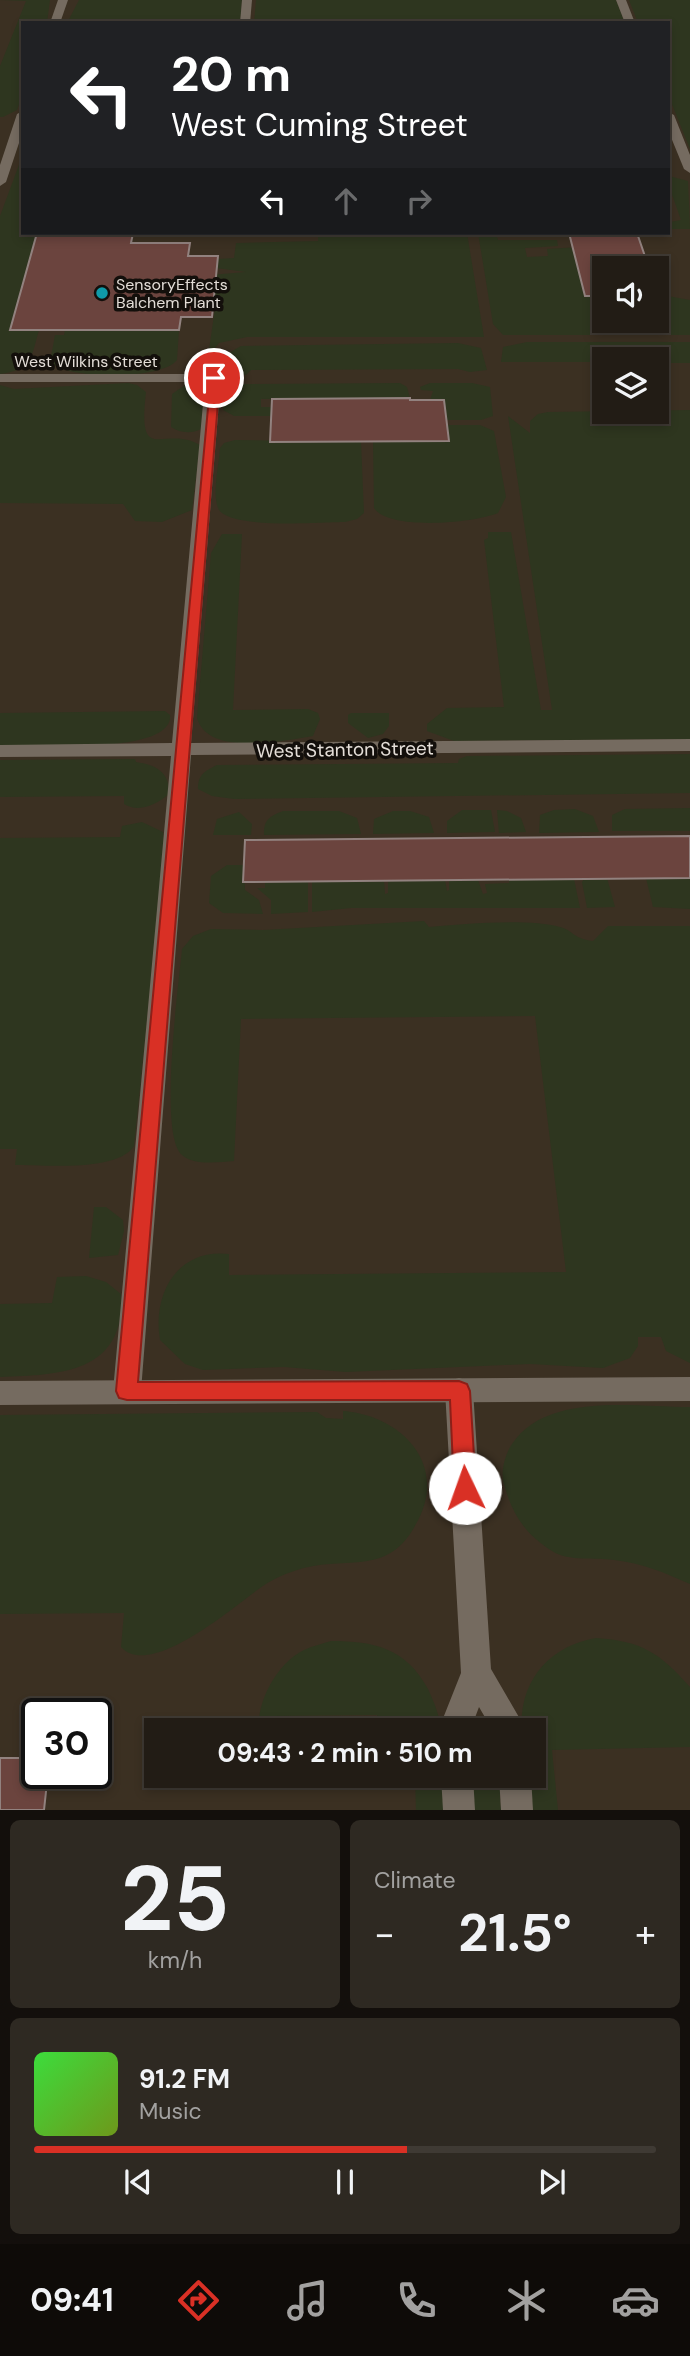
<!DOCTYPE html>
<html lang="en">
<head>
<meta charset="utf-8">
<style>
  body { margin:0; font-family:"DM Sans",sans-serif; background:#2e2922; color:#f1f3f6; height:100vh; display:flex; flex-direction:column; font-size:26px; white-space:nowrap }
  * { box-sizing:border-box; margin:0 }
  p { font-size:23px; color:#a2a1a0 }
  .icon { flex:none; width:38px; height:38px; fill:none; stroke:currentColor; stroke-width:2; stroke-linecap:round; stroke-linejoin:round }
  .map { position:relative; height:1810px; overflow:hidden }
  .drawer { display:flex; flex-direction:column; gap:10px; padding:10px; background:#130f0c; flex:1 }
  .drawer>* { flex:none }
  .banner { position:absolute; left:21px; top:21px; width:649px; height:214px; border-radius:0px; box-shadow:0 4px 10px #0003,0 0 0 2px #3f3a34; background:#202124; color:#fff; overflow:hidden }
  .tools { position:absolute; left:592px; top:256px; display:grid; gap:14px }
  .tools a { display:grid; place-items:center; width:77px; height:77px; border-radius:0px; background:#221c15; box-shadow:0 4px 10px #0003,0 0 0 2px #3f3a34; font-size:35px }
  .speed { position:absolute; left:21px; top:1698px; display:flex; gap:14px; font-size:35px; font-weight:700; text-align:center }
  .speed>* { display:grid; place-content:center; width:91px; height:91px; border-radius:50%; background:#221c15; box-shadow:0 4px 10px #0003,0 0 0 2px #3f3a34; line-height:1 }
  .speed .limit { border:4px solid #111; border-radius:10px; background:#fff; color:#111 }
  .pin { position:absolute; display:grid; place-items:center; width:60px; height:60px; color:#fff; margin:-30px; border:4px solid #fff; border-radius:50%; box-shadow:0 2px 7px #0007 }
  .me { position:absolute; width:77px; margin:-38px; rotate:357deg; stroke-linejoin:round; filter:drop-shadow(0 0 5px #0008) }
  .turn { display:flex; align-items:center; gap:24px; height:147px; padding:0 35px; font-size:32px }
  .turn .icon { width:91px; height:91px; stroke-width:2.5 }
  .turn b { display:block; font-size:49px; line-height:60px }
  .lanes { display:flex; align-items:center; height:66px; padding:0 35px; background:#0003; justify-content:center; gap:35px; direction:ltr }
  .lanes .off { opacity:.35 }
  .big { font-size:52px; font-weight:700; line-height:1.1 }
  .drawer .widget { flex:1; display:flex; flex-direction:column; justify-content:center; gap:10px; min-width:0; padding:0 24px; border-radius:10px; background:#2e2922 }
  .drawer .dial { align-items:center; gap:0 }
  .dial b { font-size:91px; line-height:1 }
  .song { display:flex; align-items:center; gap:21px }
  .cover { width:84px; height:84px; border-radius:10px; background:linear-gradient(135deg,hsl(120 70% 55%),hsl(80 70% 35%)) }
  .played { height:7px; border-radius:4px; background:linear-gradient(90deg,#d93025 60%,#3f3a34 60%) }
  .keys { display:flex; justify-content:space-around; direction:ltr }
  .heat { display:flex; justify-content:space-between; align-items:center; font-size:38px; direction:ltr }
  .drawer .tiles { flex:1; display:grid; gap:10px; grid-template-columns:1fr 1fr }
  .widget:last-child { grid-column:span 2 }
  .trip { position:absolute; left:144px; top:1718px; width:402px; height:70px; border-radius:0px; background:#221c15; box-shadow:0 4px 10px #0003,0 0 0 2px #3f3a34; font-weight:700; line-height:70px; text-align:center }
  .tabs { display:flex; height:112px; justify-content:space-around; align-items:center; background:#0e0b08; color:#a2a1a0 }
  .tabs .icon { width:49px; height:49px }
  .tabs .current { color:#d93025 }
  .tabs b { font-size:32px; color:#f1f3f6 }
  .map>svg:first-child { display:block }
</style>
</head>
<body>
<div class="map">
<svg width="690" height="1810" viewBox="0 0 690 1810">
  <rect width="100%" height="100%" fill="#2e261c"/>
  <!-- industrial -->
  <path fill="#3b3022" fill-rule="evenodd" d="M0 0H690V1810H0ZM23 23H668V233H23ZM604 268H656V320H604ZM604 359H656V411H604ZM37 1713H96V1773H37ZM156 1731H534V1776H156Z"/>
  <!-- green -->
  <g fill="#2e361f">
    <polygon points="0,0 50,0 47,23 23,23 23,93 17,110 3,117 0,117 0,66 26,1"/>
    <polygon points="79,0 242,0 240,23 67,23"/>
    <polygon points="256,0 616,0 625,23 254,23"/>
    <polygon points="629,0 690,0 690,149 669,97 668,23 638,23"/>
    <path d="M23 154V233H37L10 330H39C31 358 32 370 0 374V216Z"/>
    <polygon points="669,176 688,181 690,229 670,229 670,222 681,220 669,186"/>
    <polygon points="258,233 467,233 484,337 247,337 219,343 208,357 215,308 182,307 210,275 246,272 216,268 217,259 234,258 236,243 318,241 318,235"/>
    <polygon points="478,233 496,233 498,240 557,240 558,246 525,248 527,257 548,256 547,249 579,247 585,296 604,296 604,320 656,320 656,288 660,288 662,295 690,300 690,335 503,335 493,324"/>
    <path d="M65 330H179L177 360C163 380 66 380 50 362L55 335H64Z"/>
    <polygon points="527,342 690,342 690,363 656,363 656,359 604,359 604,362 501,362 503,347"/>
    <polygon points="458,343 481,348 487,370 470,372 458,369 251,370 246,375 231,372 226,368 227,354 241,346"/>
    <path d="M128 383 137 385 146 392C137 468 164 424 200 445L192 510 162 522 135 521 123 504 0 503V385L14 389Z"/>
    <polygon points="400,383 407,387 410,398 261,399 261,407 271,407 271,416 234,416 223,410 224,391 237,384"/>
    <polygon points="430,383 472,383 490,387 493,416 481,420 446,420 430,400 433,391 421,390 420,387"/>
    <path d="M185 385 196 388 205 400 201 429C191 434 180 433 171 427L172 394Z"/>
    <polygon points="690,410 690,739 454,741 427,731 427,724 447,708 504,707 484,540 488,538 488,532 511,532 541,710 552,710 508,416 530,433 530,421 538,414 548,412"/>
    <path d="M447 425H480L494 431 506 497 498 513C474 523 389 531 374 508L373 442 448 441Z"/>
    <path d="M235 440 361 442 364 513 357 519 345 522C322 522 227 530 218 508 212 493 219 465 220 448L224 443Z"/>
    <path d="M222 534H242L233 710 308 709 318 713 320 719 313 736C283 741 208 757 197 718L211 553Z"/>
    <path d="M165 711 170 715C174 756 29 745 0 745V713Z"/>
    <polygon points="351,713 389,713 389,726 383,734 368,738 348,723 348,715"/>
    <path d="M690 754V793L234 799 212 796 198 789C198 774 205 771 217 765L458 763 459 759 467 756Z"/>
    <path d="M135 759 136 762C156 765 170 772 169 794 156 805 139 813 124 804V796L0 797V760Z"/>
    <polygon points="690,808 690,831 612,831 612,815 625,809"/>
    <polygon points="575,809 593,816 599,832 539,833 540,815 554,810"/>
    <polygon points="462,810 491,810 495,832 447,833 447,821"/>
    <polygon points="497,810 507,811 521,818 526,832 499,833"/>
    <path d="M283 811H339L357 818 361 834 264 835C263 820 270 816 283 811Z"/>
    <polygon points="393,811 410,811 429,817 434,833 373,834 374,819"/>
    <polygon points="239,812 252,824 251,835 213,835 217,819"/>
    <path d="M142 822 163 832 165 845 134 1146C118 1172 44 1165 15 1165L17 1149H0V838L120 837 122 826Z"/>
    <polygon points="227,865 244,865 245,890 259,900 263,914 223,913 209,903 211,876"/>
    <polygon points="607,878 615,907 587,908 582,882 584,879"/>
    <polygon points="646,878 690,878 690,909 653,907"/>
    <polygon points="509,879 574,879 580,908 351,908 312,912 312,881 384,880 385,894 388,893 388,880 445,880 447,891 449,890 449,880 478,880 483,894 487,893 485,884 509,883"/>
    <polygon points="265,881 308,881 308,912 271,914 271,900 257,888 265,888"/>
    <path d="M424 921 429 927C463 924 528 918 560 927 575 931 571 938 593 941L608 926H690V1363L666 1351 661 1337H638V1346L630 1358 603 1368 530 1364 346 1372 284 1367 203 1370 185 1364 160 1340C152 1293 178 1248 229 1254V1275L566 1272 535 1016 241 1019 234 1161C219 1162 194 1166 182 1155 158 1135 179 983 182 949L193 936 211 929 263 930Z"/>
    <polygon points="94,1207 106,1207 123,1220 124,1231 118,1255 89,1258"/>
    <path d="M86 1276 106 1282 121 1294C126 1373 60 1375 0 1377V1304L52 1303 57 1277Z"/>
    <path d="M690 1407V1584C665 1573 642 1563 614 1560 594 1557 570 1562 552 1551 525 1534 512 1514 504 1484 500 1473 505 1454 512 1444 547 1392 633 1407 690 1407Z"/>
    <path d="M343 1411C401 1415 450 1465 416 1524 411 1534 402 1546 392 1552 373 1564 351 1562 330 1564 307 1565 279 1574 260 1588 236 1605 150 1680 121 1647L124 1613 0 1614V1415L317 1412 326 1418 343 1419Z"/>
    <path d="M596 1638C642 1641 660 1653 690 1687V1747L552 1750 558 1810H529L526 1776H534V1731H522C518 1682 549 1646 596 1638Z"/>
    <path d="M331 1641C374 1641 406 1648 428 1689 434 1702 440 1716 441 1731H378L377 1715 277 1716V1731H259C256 1702 277 1663 304 1650 312 1646 322 1644 331 1641Z"/>
    <polygon points="415,1776 443,1776 445,1810 416,1810"/>
    <polygon points="470,1776 499,1776 501,1810 472,1810"/>
  </g>
  <!-- building -->
  <g fill="#6b443e" stroke="#92827f" stroke-width="2">
    <polygon points="37,233 133,233 131,243 190,243 188,256 218,256 212,317 181,317 179,330 10,330"/>
    <polygon points="569,233 637,233 649,268 604,268 604,296 585,296"/>
    <polygon points="410,398 410,400 444,400 449,441 270,442 272,399"/>
    <polygon points="690,836 690,878 243,882 245,840"/>
    <polygon points="0,1758 37,1758 37,1773 48,1773 44,1810 0,1810"/>
  </g>
  <g fill="none" stroke-linecap="round" stroke-linejoin="round">
    <!-- street -->
    <g fill="#756b60" fill-rule="evenodd">
      <polygon points="242,0 252,0 250,23 240,23"/>
      <polygon points="616,0 626,0 635,23 625,23"/>
      <polygon points="668,112 674,115 690,155 690,173 684,169 668,130"/>
      <polygon points="215,350 222,354 221,378 191,743 690,739 690,751 191,755 141,1391 137,1400 127,1403 117,1400 113,1391 171,756 0,757 0,745 172,743 205,382 0,382 0,374 206,374 208,354"/>
      <polygon points="459,1378 469,1381 473,1390 491,1669 527,1731 493,1731 479,1707 470,1731 438,1731 461,1673 445,1390 449,1381"/>
      <polygon points="441,1776 473,1776 475,1810 443,1810"/>
      <polygon points="499,1776 531,1776 533,1810 501,1810"/>
    </g>
    <!-- secondary -->
    <g fill="#756b60" fill-rule="evenodd">
      <polygon points="58,0 68,0 60,23 50,23"/>
      <polygon points="23,111 23,131 6,182 0,186 0,165 17,114"/>
      <polygon points="690,1377 690,1401 0,1405 0,1381"/>
    </g>
  </g>
  <!-- route -->
  <polygon fill="#d93025" stroke="#8d1f18" stroke-width="2" points="211,376 220,378 138,1382 459,1381 467,1384 470,1391 476,1488 473,1495 465,1498 458,1495 454,1488 450,1400 127,1400 119,1398 116,1391"/>
  <!-- markers -->
  <circle fill="#0f9aa8" stroke="#130f0b" stroke-width="2.5" cx="102" cy="293" r="7"/>
  <g text-anchor="middle" stroke-width="7" stroke-linejoin="round" paint-order="stroke">
    <!-- far-poi labels -->
    <g font-size="16" fill="#e3ddd7" stroke="#130f0b" text-anchor="start">
      <text x="116" y="290">SensoryEffects<tspan x="116" dy="18">Balchem Plant</tspan></text>
    </g>
    <!-- far-street labels -->
    <g font-size="16" fill="#e3ddd7" stroke="#130f0b">
      <text x="86" y="367">West Wilkins Street</text>
    </g>
    <!-- street labels -->
    <g font-size="19" fill="#e3ddd7" stroke="#130f0b">
      <text transform="translate(345 749) rotate(-1)" y="7">West Stanton Street</text>
    </g>
  </g>
</svg>
<div class="tools">
<a><svg class="icon" aria-label="sound" viewBox="0 0 24 24"><path d="M4 9h4l5-4v14l-5-4H4zM17 9q2 3 0 6"/></svg></a>
<a><svg class="icon" aria-label="layers" viewBox="0 0 24 24"><path d="M12 4l9 5-9 5-9-5zM3 14l9 5 9-5"/></svg></a>
</div>
<div class="speed"><div class="limit">30</div></div>
<div class="pin" style="left:214px;top:378px;background:#d93025"><svg class="icon" aria-label="arrive" viewBox="0 0 24 24"><path d="M6 21V4h12l-3 4 3 4H6"/></svg></div>
<svg class="me" style="left:465px;top:1488px" viewBox="-20 -20 40 40"><circle r="19" fill="#fff"/><path d="M0-13L10 11 0 6-10 11z" fill="#d93025"/></svg>
<div class="trip">09:43 · 2 min · 510 m</div>
<div class="banner">
<div class="turn"><svg class="icon" aria-label="left" viewBox="0 0 24 24"><path d="M17 20v-9H6M10 6l-5 5 5 5"/></svg><div><b>20 m</b>West Cuming Street</div></div>
<div class="lanes"><svg class="icon" aria-label="left" viewBox="0 0 24 24"><path d="M17 20v-9H6M10 6l-5 5 5 5"/></svg><svg class="icon off" aria-label="ahead" viewBox="0 0 24 24"><path d="M12 20V5M6 11l6-6 6 6"/></svg><svg class="icon off" aria-label="right" viewBox="0 0 24 24"><path d="M7 20v-9h11M14 6l5 5-5 5"/></svg></div>
</div>
</div>
<section class="drawer">
<div class="tiles">
<div class="widget dial"><b>25</b><p>km/h</p></div>
<div class="widget"><p>Climate</p>
<div class="heat"><a>−</a><b class="big">21.5°</b><a>+</a></div>
</div>
<div class="widget">
<div class="song"><i class="cover"></i><div><b>91.2 FM</b><p>Music</p></div></div>
<div class="played"></div>
<div class="keys"><svg class="icon" aria-label="previous" viewBox="0 0 24 24"><path d="M18 5L8 12l10 7zM5 5v14"/></svg><svg class="icon" aria-label="pause" viewBox="0 0 24 24"><path d="M8 5v14M16 5v14"/></svg><svg class="icon" aria-label="next" viewBox="0 0 24 24"><path d="M6 5l10 7-10 7zM19 5v14"/></svg></div>
</div>
</div>
</section>
<nav class="tabs">
<b>09:41</b>
<svg class="icon current" aria-label="directions" viewBox="0 0 24 24"><path d="M12 3l9 9-9 9-9-9zM9 14v-3h6M13 9l2 2-2 2"/></svg>
<svg class="icon" aria-label="music" viewBox="0 0 24 24"><path d="M9 18V5l10-2v13"/><circle cx="6" cy="18" r="3"/><circle cx="16" cy="16" r="3"/></svg>
<svg class="icon" aria-label="phone" viewBox="0 0 24 24"><path d="M5 4h4l2 5-3 2q2 4 5 5l2-3 5 2v4C11 20 4 13 5 4z"/></svg>
<svg class="icon" aria-label="climate" viewBox="0 0 24 24"><path d="M12 3v18M4 7l16 10M4 17L20 7"/></svg>
<svg class="icon" aria-label="car" viewBox="0 0 24 24"><path d="M5 17H2v-5l4-1 3-4h7l3 4 3 1v5h-3M9 17h6M6 11h13"/><circle cx="7" cy="17" r="2"/><circle cx="17" cy="17" r="2"/></svg>
</nav>
</body>
</html>
